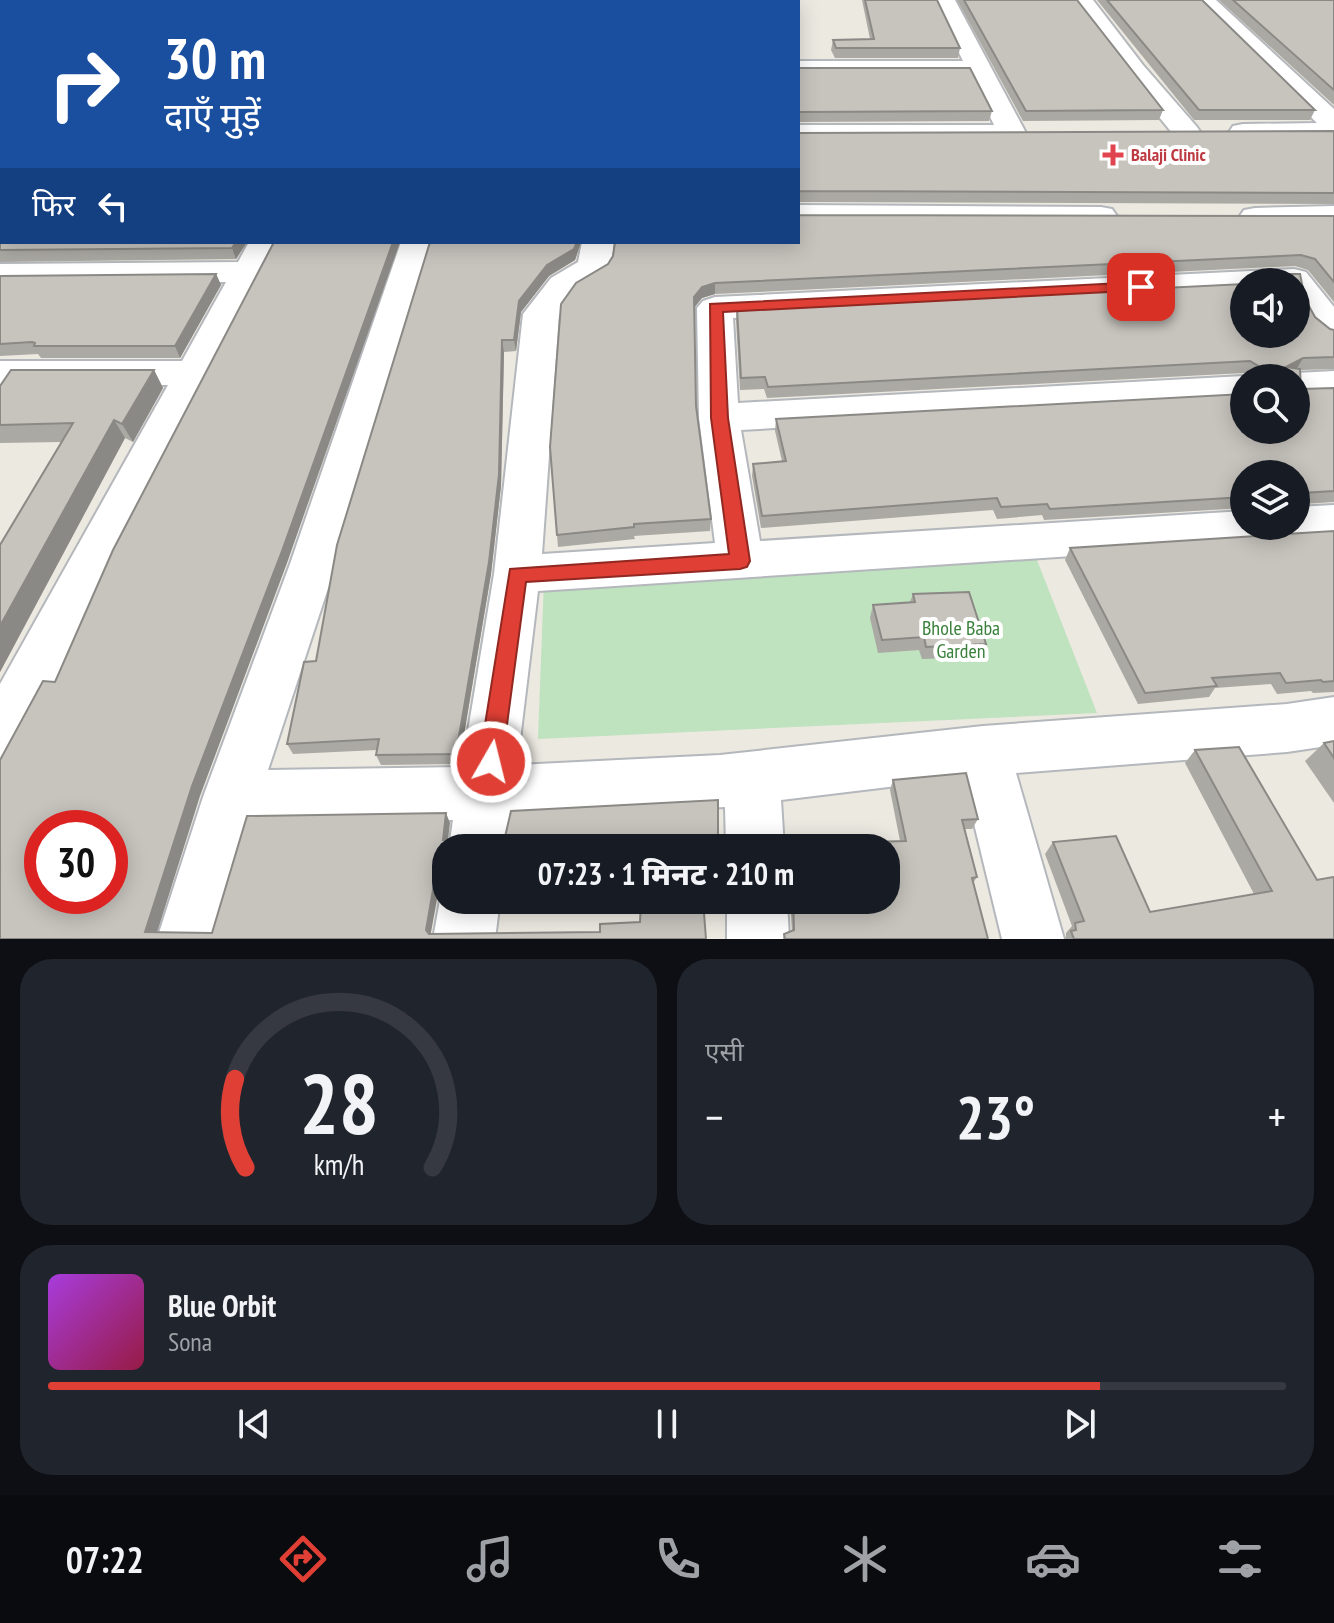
<!DOCTYPE html>
<html lang="hi">
<head>
<meta charset="utf-8">
<style>
  body { margin:0; font-family:"PT Sans Narrow","Noto Sans Devanagari",sans-serif; background:#20242c; color:#f1f3f6; height:100vh; display:flex; flex-direction:column; font-size:30px; white-space:nowrap }
  * { box-sizing:border-box; margin:0 }
  p { font-size:26px; color:#9ea1a6 }
  .icon { flex:none; width:44px; height:44px; fill:none; stroke:currentColor; stroke-width:2; stroke-linecap:round; stroke-linejoin:round }
  .map { position:relative; height:939px; overflow:hidden }
  .sheet { display:flex; flex-direction:column; gap:20px; padding:20px; background:#0d0f14; flex:1 }
  .sheet>* { flex:none }
  .hud { position:absolute; left:0px; top:0px; width:800px; height:244px; box-shadow:0 4px 20px #0003; background:#1a4fa0; color:#fff; overflow:hidden }
  .controls { position:absolute; left:1230px; top:268px; display:grid; gap:16px }
  .controls a { display:grid; place-items:center; width:80px; height:80px; border-radius:50%; background:#171b24; box-shadow:0 4px 20px #0003; font-size:40px }
  .speed { position:absolute; left:24px; top:810px; display:flex; gap:16px; font-size:40px; font-weight:700; text-align:center }
  .speed>* { display:grid; place-content:center; width:104px; height:104px; border-radius:50%; background:#171b24; box-shadow:0 4px 20px #0003; line-height:1 }
  .speed .limit { border:12px solid #d22; background:#fff; color:#111 }
  .pin { position:absolute; display:grid; place-items:center; width:68px; height:68px; color:#fff; margin:-34px; border-radius:16px; box-shadow:0 4px 12px #0006 }
  .me { position:absolute; width:88px; margin:-44px; rotate:8deg; stroke-linejoin:round; filter:drop-shadow(0 0 6px #0008) }
  .turn { display:flex; align-items:center; gap:28px; height:168px; padding:0 32px; font-size:36px }
  .turn .icon { width:104px; height:104px; stroke-width:2.5 }
  .turn b { display:block; font-size:56px; line-height:68px }
  .then { display:flex; align-items:center; height:76px; padding:0 32px; background:#0003; gap:16px; font-size:30px }
  .big { font-size:60px; font-weight:800; line-height:1.1 }
  .sheet .widget { flex:1; display:flex; flex-direction:column; justify-content:center; gap:12px; min-width:0; padding:0 28px; border-radius:32px; background:#20242c }
  .sheet .dial { align-items:center; gap:0 }
  .dial svg { height:208px; overflow:visible; fill:none; stroke:#363941; stroke-width:7; stroke-linecap:round; text-anchor:middle }
  .dial text { fill:#f1f3f6; stroke:none }
  .song { display:flex; align-items:center; gap:24px }
  .cover { width:96px; height:96px; border-radius:12px; background:linear-gradient(135deg,hsl(280 70% 55%),hsl(340 70% 35%)) }
  .played { height:8px; border-radius:4px; background:linear-gradient(90deg,#df3f34 85%,#363941 85%) }
  .keys { display:flex; justify-content:space-around; direction:ltr }
  .heat { display:flex; justify-content:space-between; align-items:center; font-size:44px; direction:ltr }
  .sheet .tiles { flex:1; display:grid; gap:20px; grid-template-columns:1fr 1fr }
  .widget:last-child { grid-column:span 2 }
  .trip { position:absolute; left:432px; top:834px; width:468px; height:80px; border-radius:32px; background:#171b24; box-shadow:0 4px 20px #0003; font-weight:800; line-height:80px; text-align:center }
  .tabs { display:flex; height:128px; justify-content:space-around; align-items:center; background:#090b0e; color:#9ea1a6 }
  .tabs .icon { width:56px; height:56px }
  .tabs .selected { color:#df3f34 }
  .tabs b { font-size:36px; color:#f1f3f6 }
  .map>svg:first-child { display:block }
</style>
</head>
<body>
<div class="map">
<svg width="1334" height="939" viewBox="0 0 1334 939">
  <rect width="100%" height="100%" fill="#ece9e1"/>
  <!-- green -->
  <polygon fill="#bfe2bf" points="1035,555 1097,713 538,739 544,580"/>
  <g fill="none" stroke-linecap="round" stroke-linejoin="round">
    <defs>
      <g id="minor">
        <polygon points="933,0 955,0 1026,133 1022,139 798,141 798,125 994,125 970,75 798,75 798,61 963,61"/>
        <polygon points="1071,0 1093,0 1143,65 1197,127 1201,133 1197,139 1187,141 1177,139 1125,75"/>
        <polygon points="1192,0 1216,0 1334,109 1334,139 1233,138 1229,132 1233,126 1243,124 1317,123"/>
        <polygon points="798,205 1101,207 1112,209 1117,216 1112,223 1101,225 798,223"/>
        <polygon points="1334,206 1334,224 1255,226 1244,224 1239,217 1244,210 1255,208"/>
        <polygon points="249,242 281,242 19,752 0,759 0,684 168,385 0,385 0,361 182,361 226,282 0,284 0,264 238,262"/>
        <path d="M401 242H433L336 564 268 770 462 767 494 574 523 314 551 278 578 262 582 242H614L611 267 606 274 575 292 559 315 542 554 715 543 699 418 697 308 703 301 715 297 1294 269 1306 272 1334 307V342C1308 335 1296 307 1296 282H1244V292L733 318 738 403 1244 376 1250 378H1244V402L741 430 760 541 1244 511V526H1296V507L1334 505V539C1313 540 1291 537 1271 543L538 591 517 765 720 755 983 726 1287 704 1334 697V745L1287 752 1016 773 1064 939H1002L963 778 781 800 784 848H726L725 807 511 818 507 848H449L453 820 252 823 219 939H157L203 797 290 564Z"/>
        <polygon points="1334,371 1334,397 1296,399 1296,378 1282,378 1296,373"/>
        <polygon points="446,885 446,900 500,900 495,939 433,939 440,900"/>
        <polygon points="727,900 787,900 789,939 727,939"/>
      </g>
    </defs>
    <!-- minor casing -->
    <use href="#minor" stroke="#b4b7bb" stroke-width="4"/>
    <!-- minor -->
    <use href="#minor" fill="#fff" fill-rule="evenodd"/>
  </g>
  <!-- wall -->
  <g fill="#aba9a3">
    <polygon points="0,0 792,0 792,2 2,2 247,242 236,259 0,262"/>
    <polygon points="862,0 937,0 960,48 958,58 835,58 831,50 833,40 870,39"/>
    <polygon points="957,0 1077,0 1163,110 1159,120 1023,121"/>
    <polygon points="1097,0 1202,0 1315,110 1310,120 1194,120"/>
    <polygon points="1219,0 1334,0 1334,105"/>
    <polygon points="798,66 799,68 992,111 989,121 798,122"/>
    <polygon points="1334,131 1334,204 798,202 799,133"/>
    <polygon points="799,215 1334,216 1334,302 1308,270 1295,266 715,294 702,298 694,307 696,406 711,519 710,531 634,536 635,539 558,547 557,535 608,264 613,256"/>
    <polygon points="430,242 581,242 575,260 549,276 521,312 516,351 504,352 501,486 491,574 459,764 381,765 376,755 377,750 293,754 287,744 316,661"/>
    <polygon points="216,274 221,285 180,358 41,358 38,354 0,356 0,276"/>
    <polygon points="1253,274 1300,274 1305,299 1315,317 1330,329 1334,330 1334,369 1300,370 1301,389 1334,388 1334,502 1302,504 1301,511 1296,519 1296,474 1244,474 1244,508 1044,520 1042,515 997,519 993,510 761,528 752,476 753,464 782,461 775,431 776,419 1244,394 1244,430 1296,430 1296,378 1249,378 1250,376 1244,373 767,398 764,389 740,390 736,321 737,309 1244,284 1244,334 1296,334 1296,282 1249,282"/>
    <polygon points="154,370 163,388 133,442 125,438 0,672 0,545 62,442 0,443 0,386"/>
    <polygon points="1334,531 1334,692 1313,693 1311,691 1277,694 1271,684 1215,688 1209,697 1138,704 1065,560 1070,548"/>
    <polygon points="913,594 986,644 980,657 922,659 919,650 878,653 870,618 873,605 910,602"/>
    <polygon points="1334,741 1334,803 1305,761 1324,743"/>
    <polygon points="1195,750 1334,939 1064,939 1066,937 1066,933 1072,926 1045,854 1053,842 1150,912 1254,894 1185,763"/>
    <polygon points="893,780 978,819 972,829 965,829 977,877 973,883 988,939 783,939 784,934 792,931 790,900 886,900 886,848 868,848 870,842 900,841 890,790"/>
  </g>
  <!-- shaded-wall -->
  <g fill="#8b8985">
    <polygon points="236,242 247,242 236,259 232,248"/>
    <polygon points="393,242 400,242 287,563 200,796 155,939 145,932 192,786"/>
    <polygon points="577,242 581,242 575,260 549,276 521,312 516,351 514,340 519,301 547,265"/>
    <polygon points="216,274 221,285 180,358 175,346"/>
    <polygon points="715,283 715,294 702,298 694,308 694,297 702,287"/>
    <polygon points="502,340 504,352 501,486 491,574 459,764 456,754"/>
    <polygon points="1303,358 1296,370 1286,367"/>
    <polygon points="154,370 163,388 133,442 122,424"/>
    <polygon points="114,420 125,438 0,672 0,626"/>
    <polygon points="446,813 450,823 447,848 443,840"/>
    <polygon points="440,873 445,882 437,899 430,938 426,930 433,890"/>
  </g>
  <!-- building -->
  <g fill="#c7c4be" stroke="#8b8985" stroke-width="2" fill-rule="evenodd">
    <polygon points="0,0 729,0 729,2 2,2 2,242 236,242 232,248 0,250"/>
    <polygon points="865,0 937,0 960,48 836,48 833,40 874,39"/>
    <polygon points="964,0 1077,0 1163,110 1026,111"/>
    <polygon points="1107,0 1202,0 1315,110 1199,110"/>
    <polygon points="1233,0 1334,0 1334,90"/>
    <polygon points="798,66 799,68 970,68 992,111 799,112 798,113"/>
    <polygon points="1334,131 1334,193 799,191 798,192 798,132 799,133"/>
    <polygon points="798,214 799,215 1334,216 1334,282 1315,259 1301,255 715,283 702,287 694,297 696,406 711,519 634,524 634,527 557,535 550,447 561,304 576,283 608,264 613,256 615,242 798,242"/>
    <path d="M274 242H393L282 551 192 786 145 932 212 933 247 816 446 813 443 840 504 841 511 811 718 800V848H446V888H445V876L440 873 433 890 426 930 429 934 600 932V924L640 922 641 900H703L706 939H0V760L43 681 55 682 113 550ZM42 828H110V896H42Z"/>
    <polygon points="430,242 577,242 574,249 547,265 519,301 514,340 502,340 499,474 489,562 456,754 376,755 379,739 287,744 304,662 316,661 337,545"/>
    <polygon points="216,274 175,346 34,346 35,343 32,342 0,344 0,276"/>
    <polygon points="1253,274 1300,274 1305,299 1315,317 1330,329 1334,330 1334,357 1303,358 1286,367 1300,369 1301,389 1334,388 1334,491 1302,493 1301,511 1296,511 1296,474 1244,474 1244,497 1050,509 1047,504 1001,507 997,498 762,516 753,464 786,461 776,419 1244,394 1244,430 1296,430 1296,378 1254,378 1254,369 1260,367 1250,361 768,387 765,377 741,378 737,309 1244,284 1244,334 1296,334 1296,282 1251,282"/>
    <polygon points="11,370 154,370 122,424 114,420 0,626 0,545 73,423 0,425 0,386"/>
    <polygon points="1334,531 1334,681 1323,682 1321,680 1286,683 1280,673 1212,678 1217,686 1145,693 1070,548"/>
    <polygon points="969,592 986,644 926,647 924,637 882,640 873,605 915,602 913,594"/>
    <polygon points="1334,741 1334,758 1324,743"/>
    <polygon points="1239,747 1317,880 1333,877 1334,878 1334,939 1074,939 1071,931 1076,930 1075,923 1084,921 1053,842 1116,836 1150,912 1272,891 1195,750"/>
    <polygon points="966,773 978,819 962,820 977,877 972,878 988,939 785,939 784,934 794,930 793,900 886,900 886,848 871,848 870,842 906,841 893,780"/>
  </g>
  <!-- route -->
  <polygon fill="#df3f34" stroke="#912922" stroke-width="2" points="1141,282 1147,283 1147,290 723,312 728,418 750,561 747,567 740,569 526,582 502,762 499,770 491,773 482,770 479,762 510,569 729,554 711,418 710,304"/>
  <!-- markers -->
  <path fill="#e0444e" stroke="#fff" stroke-width="3" d="M1109 143h8v8h8v8h-8v8h-8v-8h-8v-8h8z"/>
  <g text-anchor="middle" stroke-width="8" stroke-linejoin="round" paint-order="stroke">
    <!-- far-health labels -->
    <g font-size="18" font-weight="bold" fill="#be3a42" stroke="#fff" text-anchor="start">
      <text x="1131" y="161">Balaji Clinic</text>
    </g>
    <!-- park labels -->
    <g font-size="20" fill="#39813b" stroke="#fff">
      <text x="961" y="635">Bhole Baba<tspan x="961" dy="23">Garden</tspan></text>
    </g>
  </g>
</svg>
<div class="controls">
<a><svg class="icon" aria-label="sound" viewBox="0 0 24 24"><path d="M4 9h4l5-4v14l-5-4H4zM17 9q2 3 0 6"/></svg></a>
<a><svg class="icon" aria-label="search" viewBox="0 0 24 24"><circle cx="10" cy="10" r="6"/><path d="M15 15l6 6"/></svg></a>
<a><svg class="icon" aria-label="layers" viewBox="0 0 24 24"><path d="M12 4l9 5-9 5-9-5zM3 14l9 5 9-5"/></svg></a>
</div>
<div class="speed"><div class="limit">30</div></div>
<div class="pin" style="left:1141px;top:287px;background:#d93025"><svg class="icon" aria-label="arrive" viewBox="0 0 24 24"><path d="M6 21V4h12l-3 4 3 4H6"/></svg></div>
<svg class="me" style="left:491px;top:762px" viewBox="-20 -20 40 40"><circle r="17" fill="#df3f34" stroke="#fff" stroke-width="3"/><path d="M0-11L8 9 0 5-8 9z" fill="#fff"/></svg>
<div class="trip">07:23 · 1 मिनट · 210 m</div>
<div class="hud">
<div class="turn"><svg class="icon" aria-label="right" viewBox="0 0 24 24"><path d="M7 20v-9h11M14 6l5 5-5 5"/></svg><div><b>30 m</b>दाएँ मुड़ें</div></div>
<div class="then">फिर<svg class="icon" aria-label="left" viewBox="0 0 24 24"><path d="M17 20v-9H6M10 6l-5 5 5 5"/></svg></div>
</div>
</div>
<section class="sheet">
<div class="tiles">
<div class="widget dial"><svg viewBox="0 0 100 80">
<path d="M14 69A42 42 0 1 1 86 69"/>
<path d="M14 69A42 42 0 0 1 10 35" stroke="#df3f34"/>
<text x="50" y="56" font-size="32" font-weight="700">28</text>
<text x="50" y="72" font-size="11">km/h</text>
</svg></div>
<div class="widget"><p>एसी</p>
<div class="heat"><a>−</a><b class="big">23°</b><a>+</a></div>
</div>
<div class="widget">
<div class="song"><i class="cover"></i><div><b>Blue Orbit</b><p>Sona</p></div></div>
<div class="played"></div>
<div class="keys"><svg class="icon" aria-label="previous" viewBox="0 0 24 24"><path d="M18 5L8 12l10 7zM5 5v14"/></svg><svg class="icon" aria-label="pause" viewBox="0 0 24 24"><path d="M8 5v14M16 5v14"/></svg><svg class="icon" aria-label="next" viewBox="0 0 24 24"><path d="M6 5l10 7-10 7zM19 5v14"/></svg></div>
</div>
</div>
</section>
<nav class="tabs">
<b>07:22</b>
<svg class="icon selected" aria-label="directions" viewBox="0 0 24 24"><path d="M12 3l9 9-9 9-9-9zM9 14v-3h6M13 9l2 2-2 2"/></svg>
<svg class="icon" aria-label="music" viewBox="0 0 24 24"><path d="M9 18V5l10-2v13"/><circle cx="6" cy="18" r="3"/><circle cx="16" cy="16" r="3"/></svg>
<svg class="icon" aria-label="phone" viewBox="0 0 24 24"><path d="M5 4h4l2 5-3 2q2 4 5 5l2-3 5 2v4C11 20 4 13 5 4z"/></svg>
<svg class="icon" aria-label="climate" viewBox="0 0 24 24"><path d="M12 3v18M4 7l16 10M4 17L20 7"/></svg>
<svg class="icon" aria-label="car" viewBox="0 0 24 24"><path d="M5 17H2v-5l4-1 3-4h7l3 4 3 1v5h-3M9 17h6M6 11h13"/><circle cx="7" cy="17" r="2"/><circle cx="17" cy="17" r="2"/></svg>
<svg class="icon" aria-label="filters" viewBox="0 0 24 24"><path d="M4 7h16M4 17h16"/><circle cx="9" cy="7" r="2"/><circle cx="15" cy="17" r="2"/></svg>
</nav>
</body>
</html>
